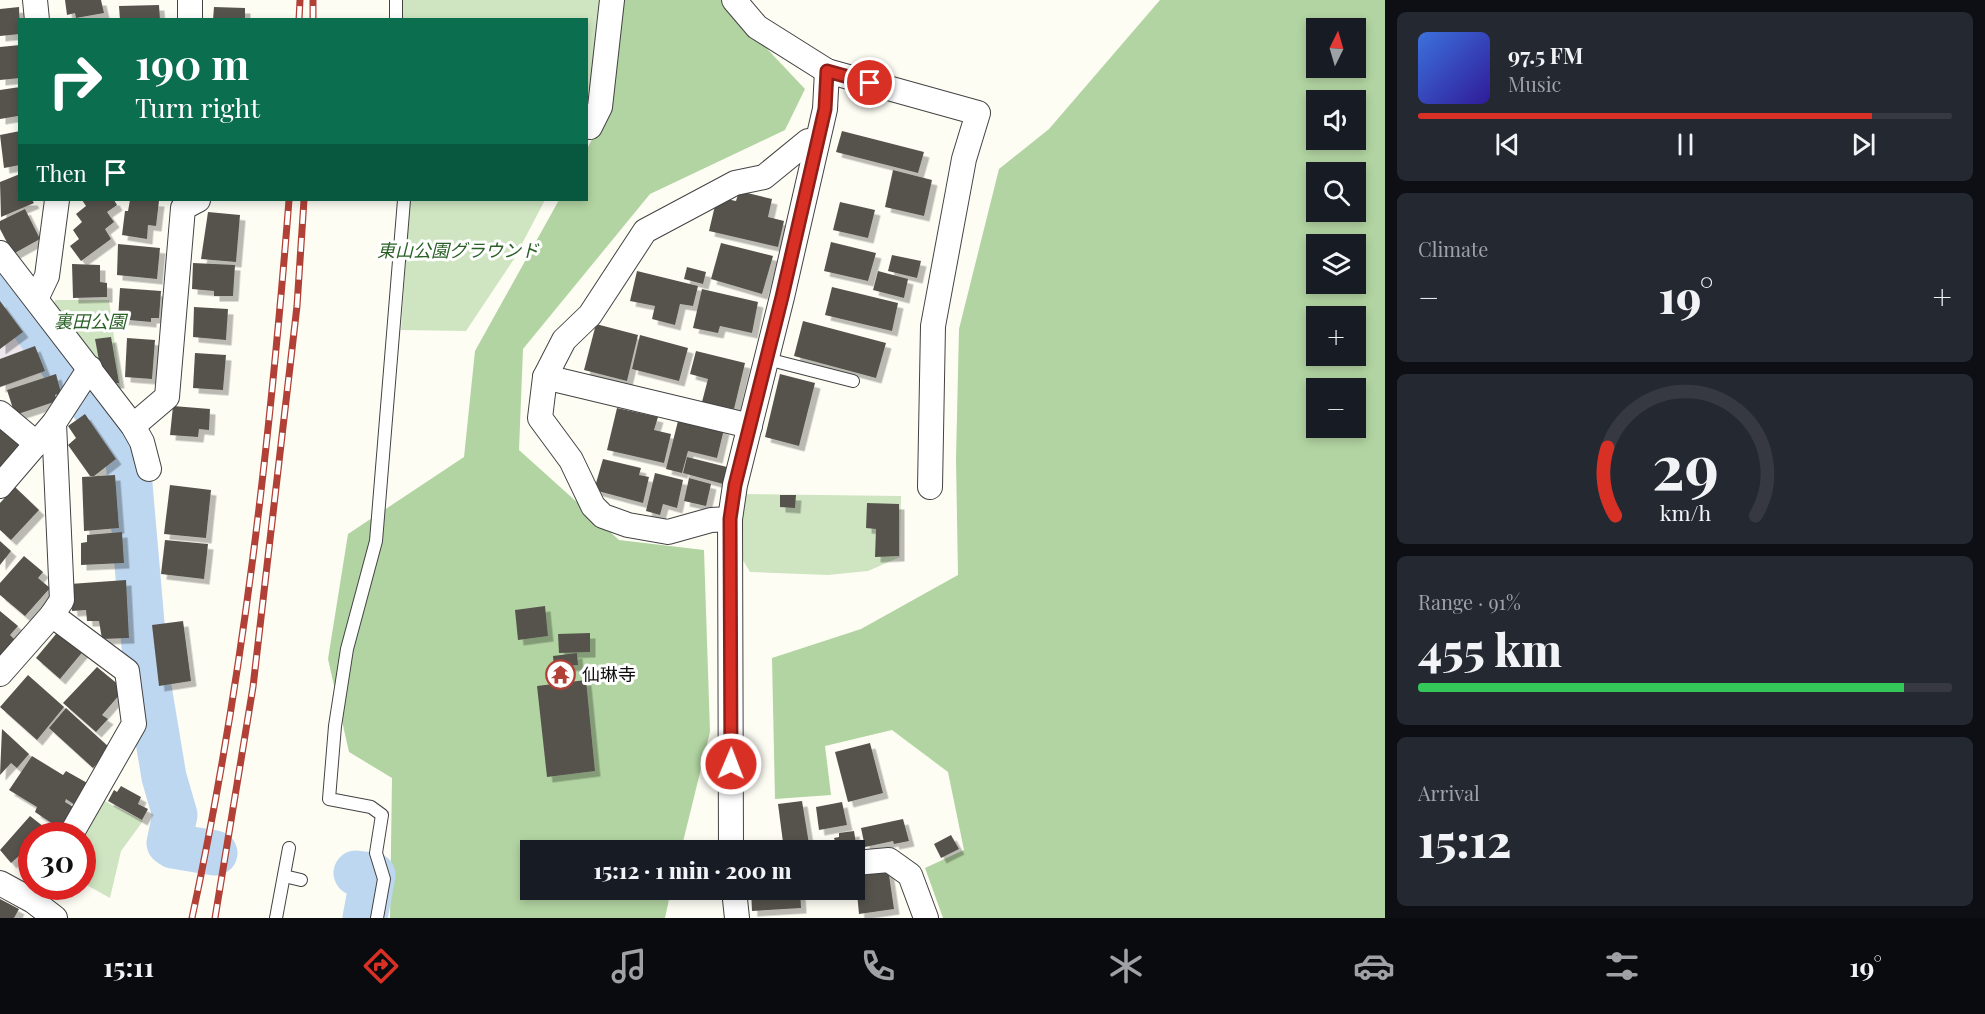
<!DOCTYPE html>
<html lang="en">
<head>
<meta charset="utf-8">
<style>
  body { margin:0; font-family:"Playfair Display","Noto Sans JP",serif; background:#242831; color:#f1f3f6; height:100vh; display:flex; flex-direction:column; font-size:22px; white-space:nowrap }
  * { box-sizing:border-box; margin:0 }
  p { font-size:20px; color:#9ea1a6 }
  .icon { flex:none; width:33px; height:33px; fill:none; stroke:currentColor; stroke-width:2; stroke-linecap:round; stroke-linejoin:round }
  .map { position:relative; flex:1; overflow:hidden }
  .details { display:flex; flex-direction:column; gap:12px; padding:12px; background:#0d0f14; width:600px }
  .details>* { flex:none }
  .guide { position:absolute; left:18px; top:18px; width:570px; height:183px; border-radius:0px; box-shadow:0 3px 9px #0003; background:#0b6e4f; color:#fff; overflow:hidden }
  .needle { width:39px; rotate:5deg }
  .controls { position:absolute; left:1306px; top:18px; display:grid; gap:12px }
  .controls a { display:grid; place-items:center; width:60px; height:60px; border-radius:0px; background:#171b24; box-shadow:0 3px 9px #0003; font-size:30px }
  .speed { position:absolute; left:18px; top:822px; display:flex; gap:12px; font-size:30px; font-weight:700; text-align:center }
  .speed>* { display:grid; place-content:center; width:78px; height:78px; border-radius:50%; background:#171b24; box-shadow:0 3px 9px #0003; line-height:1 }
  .speed .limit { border:9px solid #d22; background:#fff; color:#111 }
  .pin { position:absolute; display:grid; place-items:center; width:51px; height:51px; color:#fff; margin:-26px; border:3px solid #fff; border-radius:50%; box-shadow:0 2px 6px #0007 }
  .me { position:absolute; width:66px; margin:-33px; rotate:1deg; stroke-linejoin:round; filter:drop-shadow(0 0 4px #0008) }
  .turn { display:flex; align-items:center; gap:21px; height:126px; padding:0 18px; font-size:27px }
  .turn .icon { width:78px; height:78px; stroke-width:2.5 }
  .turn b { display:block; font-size:42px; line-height:51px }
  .then { display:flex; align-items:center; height:57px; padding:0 18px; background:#0003; gap:12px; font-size:22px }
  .big { font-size:45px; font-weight:800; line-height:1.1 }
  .details .widget { flex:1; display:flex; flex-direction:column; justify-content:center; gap:9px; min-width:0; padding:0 21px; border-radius:9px; background:#242831 }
  .details .dial { align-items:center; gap:0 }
  .dial svg { height:156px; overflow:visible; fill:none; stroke:#363941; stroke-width:7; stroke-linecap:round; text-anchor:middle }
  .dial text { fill:#f1f3f6; stroke:none }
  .song { display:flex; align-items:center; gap:18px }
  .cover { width:72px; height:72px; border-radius:9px; background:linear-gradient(135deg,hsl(220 70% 55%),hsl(250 70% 35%)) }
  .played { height:6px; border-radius:3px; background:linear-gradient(90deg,#d93025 85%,#363941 85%) }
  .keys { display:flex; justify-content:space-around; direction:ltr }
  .heat { display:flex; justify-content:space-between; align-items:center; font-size:33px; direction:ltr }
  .charge { height:9px; border-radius:4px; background:linear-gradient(90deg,#34c759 91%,#363941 0) }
  .trip { position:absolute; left:520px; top:840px; width:345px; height:60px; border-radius:0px; background:#171b24; box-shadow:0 3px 9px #0003; font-weight:800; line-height:60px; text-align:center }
  .menu { display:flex; height:96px; justify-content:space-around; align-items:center; background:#090b0e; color:#9ea1a6 }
  .menu .icon { width:42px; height:42px }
  .menu .selected { color:#d93025 }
  .menu b { font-size:27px; color:#f1f3f6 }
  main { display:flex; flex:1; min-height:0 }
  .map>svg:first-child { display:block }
</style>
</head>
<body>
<main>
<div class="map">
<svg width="1385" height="918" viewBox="0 0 1385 918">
  <defs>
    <filter id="shadow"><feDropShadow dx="5.5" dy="5.5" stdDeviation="0" flood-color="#0004"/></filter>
  </defs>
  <rect width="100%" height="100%" fill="#fefdf4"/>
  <!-- industrial -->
  <polygon fill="#ede6ed" points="0,291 58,367 0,388"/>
  <!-- green -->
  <g fill="#cfe5c1">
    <polygon points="402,0 608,0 587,122 586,20 401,20"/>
    <polygon points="410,200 545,200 514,259 466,331 401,330"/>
    <polygon points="55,300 109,300 122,397 55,311"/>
    <polygon points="744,494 901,496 900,557 868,571 828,575 750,572 738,552"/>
    <polygon points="101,799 143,821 121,851 110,898 83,883 82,836"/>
  </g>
  <!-- forest -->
  <g fill="#b2d4a2" fill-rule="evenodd">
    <polygon points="618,0 721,0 805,89 785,130 650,194 523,349 519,450 619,540 704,550 710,732 681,850 531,850 531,890 671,890 665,918 390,918 392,778 349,752 328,659 348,534 464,457 475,351 559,200 586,200 587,149 608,108"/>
    <path d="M1160 0H1385V918H943L925 868 964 850 948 772 892 730 825 746 831 795 775 799 772 658 861 629 958 575 956 459 959 329 999 169 1049 129ZM1317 28H1356V68H1317ZM1317 100H1356V140H1317ZM1317 172H1356V212H1317ZM1317 244H1356V284H1317ZM1317 316H1356V356H1317ZM1317 388H1356V428H1317Z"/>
  </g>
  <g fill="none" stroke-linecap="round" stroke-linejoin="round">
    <!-- river -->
    <g stroke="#bed7f0" stroke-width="45">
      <polyline points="0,281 121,443 128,461 146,669 164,777 175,815 169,843 173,846 215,853"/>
      <polyline points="356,873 373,875 365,918"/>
    </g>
  </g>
  <!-- building -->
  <g fill="#57534d" filter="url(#shadow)">
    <polygon points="65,0 101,0 104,13 76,18 75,13 67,15"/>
    <polygon points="159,5 160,20 120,20 119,6"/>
    <polygon points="19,7 20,34 0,36 0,9"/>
    <polygon points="214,7 245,8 245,20 213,20"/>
    <polygon points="20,45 20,78 0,80 0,47"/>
    <polygon points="20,87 18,116 0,119 0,90"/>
    <polygon points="20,131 20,165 4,168 0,135"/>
    <polygon points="842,131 924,152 918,173 836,152"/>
    <polygon points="893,170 932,180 924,216 885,207"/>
    <polygon points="20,174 20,200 32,200 34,203 1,217 0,182"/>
    <polygon points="739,191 772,199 768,217 784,221 778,247 709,231 717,197 736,201"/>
    <polygon points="82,200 114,200 117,205 107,212 114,222 105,229 111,239 81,261 70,246 79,239 73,230 82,222 76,214 86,206"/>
    <polygon points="130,200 159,201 156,226 148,225 147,239 122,235 125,211 128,211"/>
    <polygon points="840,202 875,210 868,238 833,230"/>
    <polygon points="25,209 40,239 13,254 0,229 0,221"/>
    <polygon points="208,212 240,215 236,262 201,259"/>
    <polygon points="831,242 876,253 868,281 824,271"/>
    <polygon points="721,243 773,256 762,294 711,279"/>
    <polygon points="118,244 160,248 157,279 117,275"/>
    <polygon points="892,255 921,261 917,278 888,271"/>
    <polygon points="193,263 235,265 233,296 214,296 214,291 192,289"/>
    <polygon points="72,264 100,265 100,282 107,283 107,297 73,298"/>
    <polygon points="687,267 706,272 703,284 684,279"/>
    <polygon points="637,271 698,286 693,306 680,304 675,325 652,319 655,306 630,301"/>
    <polygon points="878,271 908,279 904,298 873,290"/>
    <polygon points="832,287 898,303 892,331 825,315"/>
    <polygon points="120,288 161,291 159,318 151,318 151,322 118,319"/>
    <polygon points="702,289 758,302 752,333 720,326 718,333 693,328"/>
    <polygon points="0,301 23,332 0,349"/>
    <polygon points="194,307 228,309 226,340 193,337"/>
    <polygon points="803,321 886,343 876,378 794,356"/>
    <polygon points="596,324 638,335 627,381 584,370"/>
    <polygon points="640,335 688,348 679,381 632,369"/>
    <polygon points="111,337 119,383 114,383 100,366 95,339"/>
    <polygon points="127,338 155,340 152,379 125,377"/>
    <polygon points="35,346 45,371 0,387 0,359"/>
    <polygon points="696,351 745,363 734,409 702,402 708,379 690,374"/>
    <polygon points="195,353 226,355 223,390 193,388"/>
    <polygon points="56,374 61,393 55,395 57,401 15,415 7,390"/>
    <polygon points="780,374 815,383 799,446 765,437"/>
    <polygon points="173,406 210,409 209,430 199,429 198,437 170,435"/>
    <polygon points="617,408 658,417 654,430 671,434 664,463 607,450"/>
    <polygon points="85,414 116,459 94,476 90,476 68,445 76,438 68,426"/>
    <polygon points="679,417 724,429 717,458 688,451 682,473 666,469"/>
    <polygon points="0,429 20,446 0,469"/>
    <polygon points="687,457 727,467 723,484 683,473"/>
    <polygon points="603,459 641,468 639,475 649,477 643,503 594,490"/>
    <polygon points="655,473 683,480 677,508 663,504 660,515 646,511"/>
    <polygon points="115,475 119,528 84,531 82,477"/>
    <polygon points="689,478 711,484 706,506 684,501"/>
    <polygon points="170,485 211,490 206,538 164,534"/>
    <polygon points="15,487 39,510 11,540 0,530 0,503"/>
    <polygon points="780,495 796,495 795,508 780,507"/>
    <polygon points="867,503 899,504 899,556 875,557 876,529 866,528"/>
    <polygon points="122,532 124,563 81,565 81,543 87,542 87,535"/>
    <polygon points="165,540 208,544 204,579 161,574"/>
    <polygon points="0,541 11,551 0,565"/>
    <polygon points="24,556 43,572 38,578 50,588 25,616 0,595 0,583"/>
    <polygon points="126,580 129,638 102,639 99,621 87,621 86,610 72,611 70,584"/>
    <polygon points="545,606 548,636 518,640 515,610"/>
    <polygon points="0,611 18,626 10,635 15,640 0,658"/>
    <polygon points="183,621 191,681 159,686 152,625"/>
    <polygon points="61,628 85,649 60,679 36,658"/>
    <polygon points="590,633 590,652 559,653 558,634"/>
    <polygon points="577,653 578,665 554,667 553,656"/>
    <polygon points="97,667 120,686 121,693 102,715 108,719 96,732 63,703"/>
    <polygon points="28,675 64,707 37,740 0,707"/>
    <polygon points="586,680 595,771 547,777 537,686"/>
    <polygon points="66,708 110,748 93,768 49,728"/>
    <polygon points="2,729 29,754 17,768 11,763 0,775"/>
    <polygon points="870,743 883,793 848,802 835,752"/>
    <polygon points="32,756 63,775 66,771 89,784 75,805 66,799 65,802 75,808 62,830 35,812 37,807 9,790"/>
    <polygon points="121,786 141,797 138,804 148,809 142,820 108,801 114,790 117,792"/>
    <polygon points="802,801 810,850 784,850 778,804"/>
    <polygon points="842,802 847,825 819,830 816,807"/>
    <polygon points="30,816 44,827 37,836 32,836 32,864 30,866 19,856 11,863 0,850"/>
    <polygon points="903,819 909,841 894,844 893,841 865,847 861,828"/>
    <polygon points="854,831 857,850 838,850 834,838 839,837 839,833"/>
    <polygon points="951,835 959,849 941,858 934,844"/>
    <polygon points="888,868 894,909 859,914 855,872"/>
    <polygon points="751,890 800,890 801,908 752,911"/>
    <polygon points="0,899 19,909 14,918 0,918"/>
  </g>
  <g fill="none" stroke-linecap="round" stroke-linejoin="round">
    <defs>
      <g id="service">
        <polyline points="396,20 396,0"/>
        <polyline points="767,359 853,381"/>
        <polyline points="284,876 301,880"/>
        <polyline points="276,918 289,848"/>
        <polyline points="377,918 384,879 376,853 382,815 371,807 329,799 335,726 347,649 376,541 404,200"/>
      </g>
      <g id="minor">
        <polyline points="35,0 37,20"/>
        <polyline points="734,0 757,27 827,71 978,113 964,159 933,326 930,487"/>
        <polyline points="190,20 190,0"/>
        <polyline points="590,127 600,107 612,0"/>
        <polyline points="0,253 133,426 142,442 149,469"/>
        <polyline points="36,299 47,276 57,200"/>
        <polyline points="545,377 750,426"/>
        <polyline points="0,413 37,444"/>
        <polyline points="54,423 62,600 52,615 127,671 134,724 70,836"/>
        <polyline points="133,426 167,397 183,208 198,200"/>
        <polyline points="0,486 54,423 90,368"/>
        <polyline points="730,519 711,520 668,532 628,525 603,516 593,506 571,460 540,418 545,377 564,340 590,315 645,231 735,183 764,177 808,141 817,142"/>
        <polyline points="0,674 52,615"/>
        <polyline points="731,850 730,519 735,485 782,297 825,109 827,71"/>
        <polyline points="855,863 889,860 910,875 926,918"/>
        <polyline points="0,883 33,901 55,918"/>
        <polyline points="734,890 737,918"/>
      </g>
    </defs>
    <!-- service casing -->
    <use href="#service" stroke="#434343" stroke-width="14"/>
    <!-- minor casing -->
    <use href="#minor" stroke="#434343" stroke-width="26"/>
    <!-- service -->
    <use href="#service" stroke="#fff" stroke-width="12"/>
    <!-- minor -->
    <use href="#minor" stroke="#fff" stroke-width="24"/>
    <defs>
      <g id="rail">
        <polyline points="299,20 300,0"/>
        <polyline points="313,20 313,0"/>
        <path d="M192 918C243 681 270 441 289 200"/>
        <polyline points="215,918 253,687 297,306 304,200"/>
      </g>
    </defs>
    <!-- rail casing -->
    <use href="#rail" stroke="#b14137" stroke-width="7"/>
    <!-- rail -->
    <use href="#rail" stroke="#fff" stroke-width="4.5" stroke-dasharray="14" stroke-linecap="butt"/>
  </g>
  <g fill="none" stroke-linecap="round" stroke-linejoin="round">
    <defs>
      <polyline id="route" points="731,764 730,519 735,485 782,297 825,109 827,71 870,83"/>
    </defs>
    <!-- route casing -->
    <use href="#route" stroke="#8d1f18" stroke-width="15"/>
    <!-- route -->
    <use href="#route" stroke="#d93025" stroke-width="10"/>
  </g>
  <!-- icons -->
  <defs>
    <symbol id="temple-ring" viewBox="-11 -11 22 22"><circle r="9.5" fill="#fff" stroke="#b14137" stroke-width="1.5"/><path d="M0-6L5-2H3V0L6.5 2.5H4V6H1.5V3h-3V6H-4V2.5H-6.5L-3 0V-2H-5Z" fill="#b14137"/></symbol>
  </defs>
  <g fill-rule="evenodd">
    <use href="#temple-ring" x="544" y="658" width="33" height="33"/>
  </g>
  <g text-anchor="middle" stroke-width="6" stroke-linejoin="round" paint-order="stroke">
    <!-- park labels -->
    <g font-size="18" font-style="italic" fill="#2b6127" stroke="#fff">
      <text x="458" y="257">東山公園グラウンド</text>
      <text x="90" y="328">裏田公園</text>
    </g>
    <!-- poi labels -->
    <g font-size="18" fill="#101010" stroke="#fff" text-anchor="start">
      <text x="582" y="681">仙琳寺</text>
    </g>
  </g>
</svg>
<div class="controls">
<a><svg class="needle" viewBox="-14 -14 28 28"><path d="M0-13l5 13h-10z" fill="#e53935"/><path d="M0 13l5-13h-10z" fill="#9ea1a6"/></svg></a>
<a><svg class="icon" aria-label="sound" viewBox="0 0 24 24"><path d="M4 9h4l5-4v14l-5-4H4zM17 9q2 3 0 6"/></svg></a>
<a><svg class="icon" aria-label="search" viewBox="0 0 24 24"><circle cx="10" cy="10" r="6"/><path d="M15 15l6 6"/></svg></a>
<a><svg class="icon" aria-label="layers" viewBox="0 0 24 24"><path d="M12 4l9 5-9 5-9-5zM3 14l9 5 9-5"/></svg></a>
<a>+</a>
<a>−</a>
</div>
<div class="speed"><div class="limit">30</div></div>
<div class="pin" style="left:870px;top:83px;background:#d93025"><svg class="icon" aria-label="arrive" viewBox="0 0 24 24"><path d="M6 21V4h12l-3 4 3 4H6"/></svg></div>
<svg class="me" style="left:731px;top:764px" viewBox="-20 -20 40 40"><circle r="17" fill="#d93025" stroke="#fff" stroke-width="3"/><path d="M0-11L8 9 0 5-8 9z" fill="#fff"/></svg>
<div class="trip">15:12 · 1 min · 200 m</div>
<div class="guide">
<div class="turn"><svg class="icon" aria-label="right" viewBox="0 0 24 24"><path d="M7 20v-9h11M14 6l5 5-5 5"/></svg><div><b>190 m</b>Turn right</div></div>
<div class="then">Then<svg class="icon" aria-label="arrive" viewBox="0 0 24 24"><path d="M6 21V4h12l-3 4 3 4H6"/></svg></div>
</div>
</div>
<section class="details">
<div class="widget">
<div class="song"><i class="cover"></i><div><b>97.5 FM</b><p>Music</p></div></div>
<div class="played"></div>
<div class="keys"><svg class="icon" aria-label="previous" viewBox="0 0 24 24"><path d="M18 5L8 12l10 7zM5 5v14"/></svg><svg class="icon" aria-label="pause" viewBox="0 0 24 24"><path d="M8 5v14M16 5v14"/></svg><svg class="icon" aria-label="next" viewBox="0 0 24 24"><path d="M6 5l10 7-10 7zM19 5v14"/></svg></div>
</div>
<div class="widget"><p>Climate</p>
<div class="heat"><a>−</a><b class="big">19°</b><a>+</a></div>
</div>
<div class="widget dial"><svg viewBox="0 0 100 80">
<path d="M14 69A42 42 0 1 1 86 69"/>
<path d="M14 69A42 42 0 0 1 10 34" stroke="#d93025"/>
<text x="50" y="56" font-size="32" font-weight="700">29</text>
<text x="50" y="72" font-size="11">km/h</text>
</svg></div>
<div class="widget"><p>Range · 91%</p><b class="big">455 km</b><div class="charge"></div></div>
<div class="widget"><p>Arrival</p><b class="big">15:12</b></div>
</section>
</main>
<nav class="menu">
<b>15:11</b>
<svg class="icon selected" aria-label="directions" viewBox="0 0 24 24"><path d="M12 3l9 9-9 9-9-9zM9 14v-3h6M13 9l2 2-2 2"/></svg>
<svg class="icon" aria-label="music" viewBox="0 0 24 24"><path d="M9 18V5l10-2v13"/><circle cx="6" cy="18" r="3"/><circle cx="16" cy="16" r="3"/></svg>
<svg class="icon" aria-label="phone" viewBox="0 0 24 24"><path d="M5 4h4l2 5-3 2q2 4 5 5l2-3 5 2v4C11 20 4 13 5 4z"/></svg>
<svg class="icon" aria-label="climate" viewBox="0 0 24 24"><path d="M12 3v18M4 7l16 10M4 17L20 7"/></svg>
<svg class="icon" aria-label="car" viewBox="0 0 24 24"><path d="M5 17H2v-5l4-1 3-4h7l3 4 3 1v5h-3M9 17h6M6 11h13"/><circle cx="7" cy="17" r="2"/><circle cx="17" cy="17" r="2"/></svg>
<svg class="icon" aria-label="filters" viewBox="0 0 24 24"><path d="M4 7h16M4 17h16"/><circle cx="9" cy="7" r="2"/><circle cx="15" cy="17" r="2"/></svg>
<b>19°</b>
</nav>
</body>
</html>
